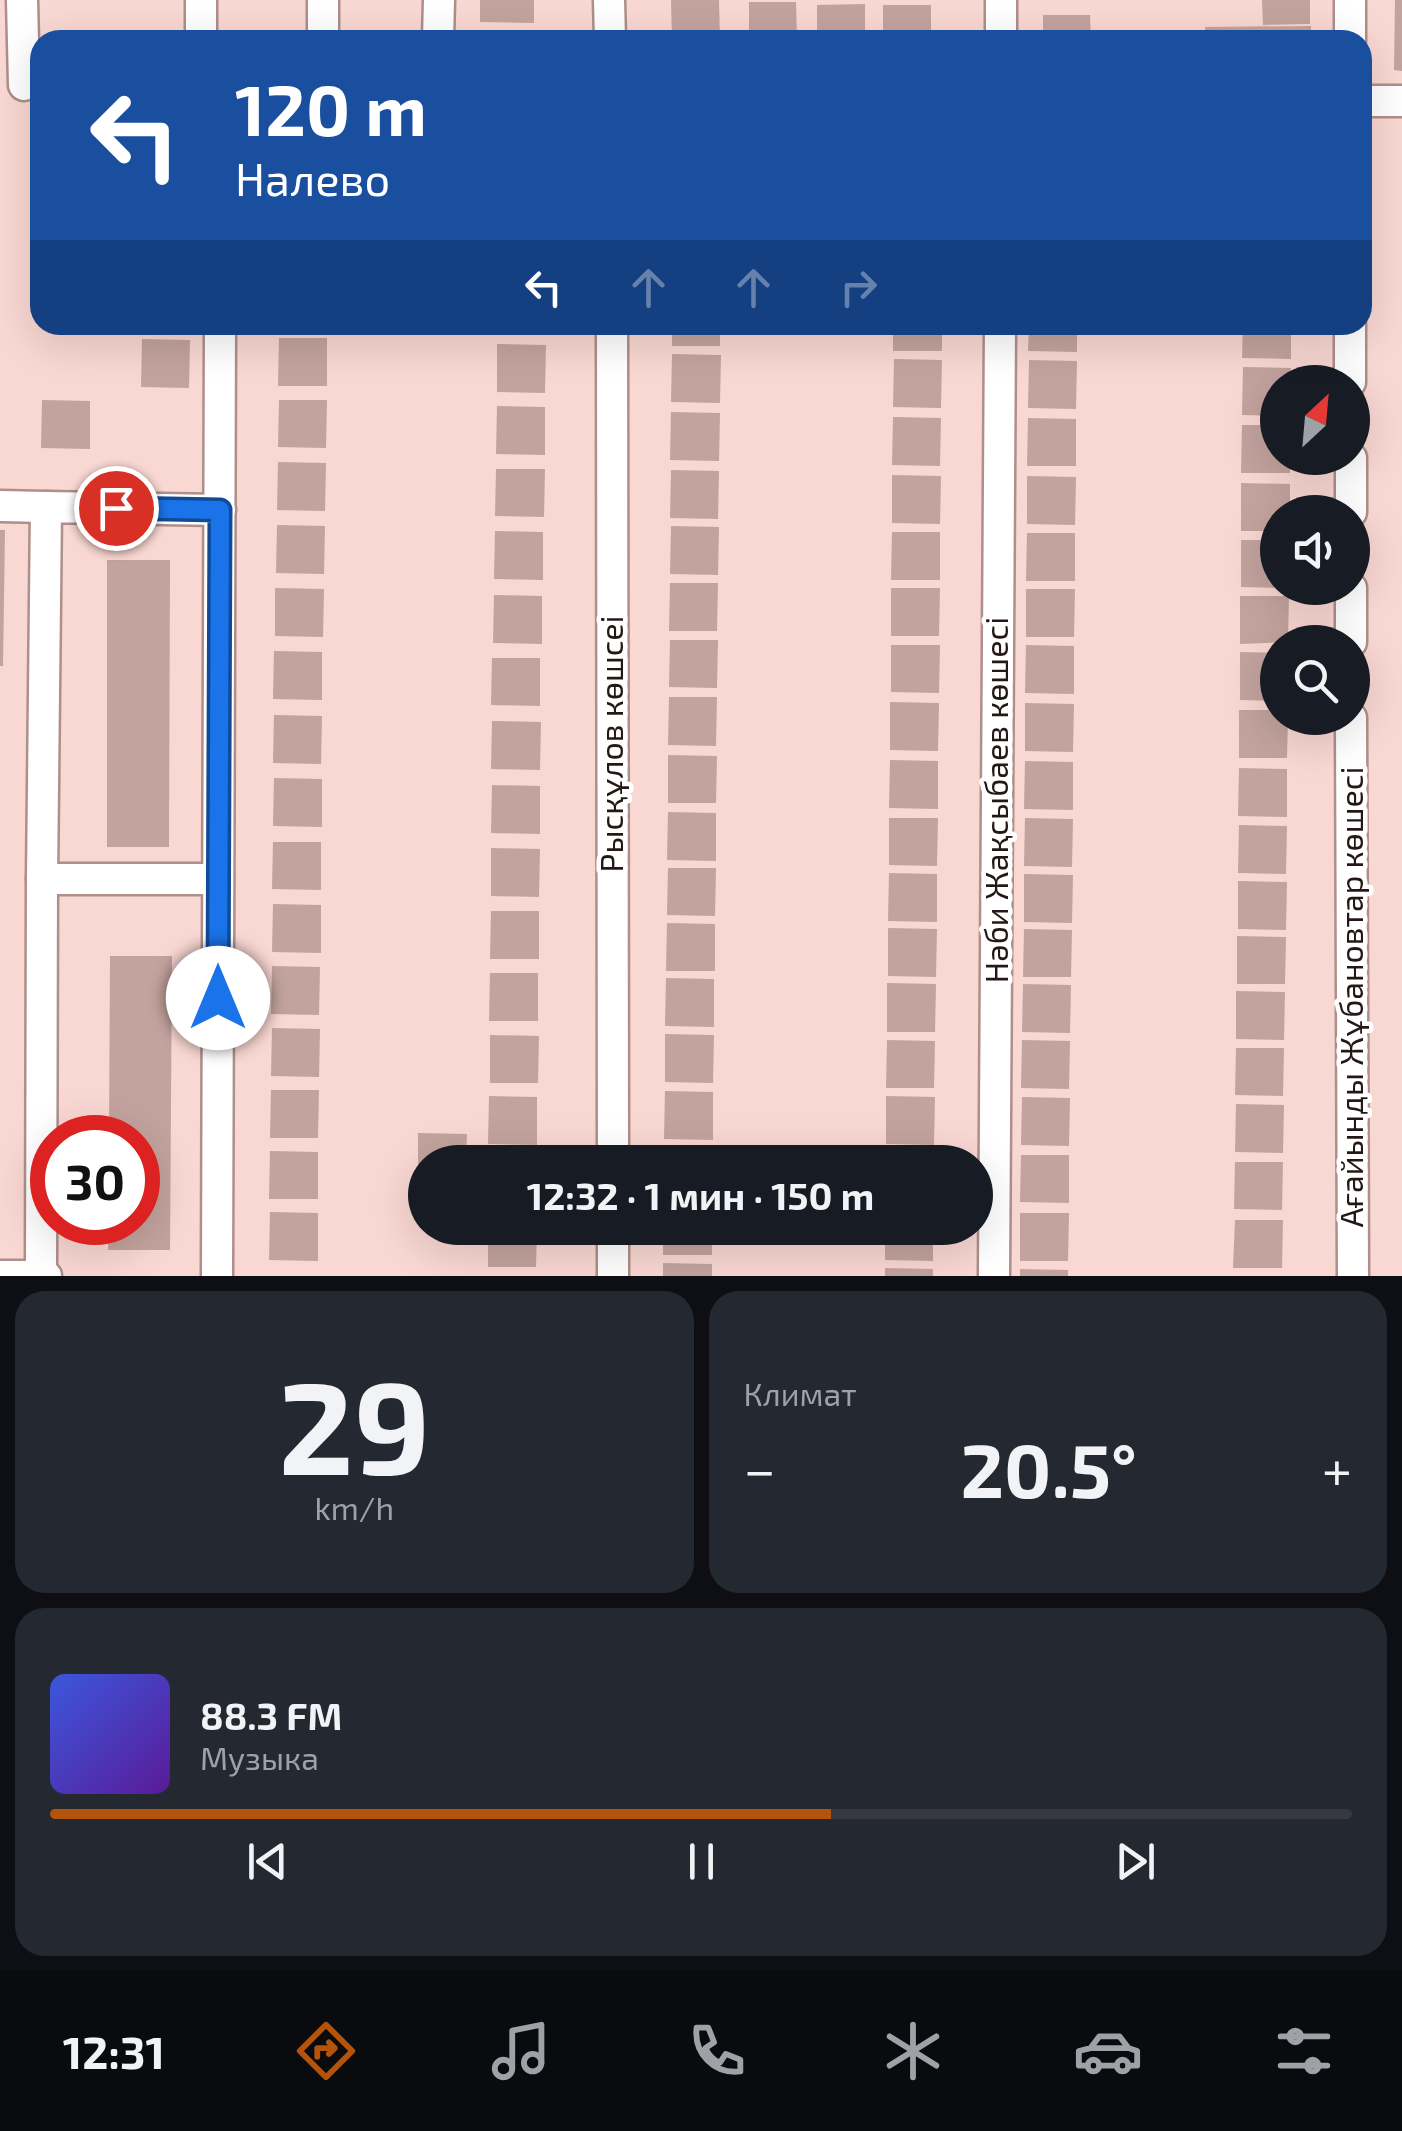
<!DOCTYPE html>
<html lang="ru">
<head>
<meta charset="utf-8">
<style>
  body { margin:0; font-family:"Exo 2",sans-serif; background:#242831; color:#f1f3f6; height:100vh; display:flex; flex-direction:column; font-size:38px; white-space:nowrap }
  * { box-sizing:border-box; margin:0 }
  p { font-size:32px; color:#9ea1a6 }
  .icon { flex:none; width:55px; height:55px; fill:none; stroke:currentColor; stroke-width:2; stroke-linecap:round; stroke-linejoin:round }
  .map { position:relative; height:1276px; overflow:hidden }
  .details { display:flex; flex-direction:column; gap:15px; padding:15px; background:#0d0f14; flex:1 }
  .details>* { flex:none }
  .banner { position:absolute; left:30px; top:30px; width:1342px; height:305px; border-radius:30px; box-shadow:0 10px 40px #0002; background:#1a4fa0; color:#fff; overflow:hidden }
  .needle { width:65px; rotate:26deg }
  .fabs { position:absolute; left:1260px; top:365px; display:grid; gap:20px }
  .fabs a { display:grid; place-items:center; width:110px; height:110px; border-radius:50%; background:#171b24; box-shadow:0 10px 40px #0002; font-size:50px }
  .speed { position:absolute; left:30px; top:1115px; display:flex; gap:20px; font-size:50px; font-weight:700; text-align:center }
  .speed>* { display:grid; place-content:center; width:130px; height:130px; border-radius:50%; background:#171b24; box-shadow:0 10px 40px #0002; line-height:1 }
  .speed .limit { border:15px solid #d22; background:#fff; color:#111 }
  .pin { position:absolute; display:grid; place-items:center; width:85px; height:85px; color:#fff; margin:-42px; border:5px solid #fff; border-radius:50%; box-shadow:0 2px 10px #0007 }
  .me { position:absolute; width:110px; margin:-55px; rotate:0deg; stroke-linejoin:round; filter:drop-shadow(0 0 8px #0008) }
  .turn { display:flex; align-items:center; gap:35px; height:210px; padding:0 40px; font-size:45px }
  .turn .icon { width:130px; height:130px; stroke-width:2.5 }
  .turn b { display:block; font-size:70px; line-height:85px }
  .lanes { display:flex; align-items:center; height:95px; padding:0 40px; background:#0003; justify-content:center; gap:50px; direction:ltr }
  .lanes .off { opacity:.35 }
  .big { font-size:75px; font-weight:700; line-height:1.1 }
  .details .tile { flex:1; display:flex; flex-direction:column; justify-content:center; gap:15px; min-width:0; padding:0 35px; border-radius:30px; background:#242831 }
  .details .dial { align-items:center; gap:0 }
  .dial b { font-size:130px; line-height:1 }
  .song { display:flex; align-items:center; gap:30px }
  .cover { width:120px; height:120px; border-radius:15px; background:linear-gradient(135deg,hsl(230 70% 55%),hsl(270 70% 35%)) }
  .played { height:10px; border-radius:5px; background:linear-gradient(90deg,#b45309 60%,#363941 60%) }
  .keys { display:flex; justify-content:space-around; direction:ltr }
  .heat { display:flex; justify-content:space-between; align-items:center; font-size:55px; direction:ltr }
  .details .tiles { flex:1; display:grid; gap:15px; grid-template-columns:1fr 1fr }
  .tile:last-child { grid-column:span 2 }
  .trip { position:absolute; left:408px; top:1145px; width:585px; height:100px; border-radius:50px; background:#171b24; box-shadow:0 10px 40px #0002; font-weight:700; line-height:100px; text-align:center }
  .menu { display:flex; height:160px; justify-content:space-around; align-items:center; background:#090b0e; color:#9ea1a6 }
  .menu .icon { width:70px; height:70px }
  .menu .current { color:#b45309 }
  .menu b { font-size:45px; color:#f1f3f6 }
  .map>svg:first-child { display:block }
</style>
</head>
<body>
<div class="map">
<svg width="1402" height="1276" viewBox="0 0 1402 1276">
  <rect width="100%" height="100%" fill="#f9d7d2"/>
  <!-- building -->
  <g fill="#c3a39e">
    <polygon points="480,0 534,0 534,23 480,22"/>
    <polygon points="671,0 719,0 720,40 672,40"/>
    <polygon points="1262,0 1310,0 1310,24 1263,25"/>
    <polygon points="1395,0 1402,0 1402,71 1394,70"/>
    <polygon points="749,2 796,2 797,40 749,40"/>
    <polygon points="865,4 865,40 817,40 817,5"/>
    <rect x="883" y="5" width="48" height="35"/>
    <polygon points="1043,15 1090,15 1091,40 1043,40"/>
    <polygon points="1311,26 1311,40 1206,40 1205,27"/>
    <rect x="672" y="325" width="48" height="21"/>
    <rect x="893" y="325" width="49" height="26"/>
    <polygon points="1029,325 1077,325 1077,352 1028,351"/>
    <polygon points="1243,325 1291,325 1291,359 1242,358"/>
    <polygon points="279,338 327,338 327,386 278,386"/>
    <polygon points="142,339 190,340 189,388 141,387"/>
    <polygon points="497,344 546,345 545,393 497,392"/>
    <polygon points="672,354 721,355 720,403 671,402"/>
    <polygon points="894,359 942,360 941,408 893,407"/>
    <polygon points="1029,360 1077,361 1076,409 1028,408"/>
    <polygon points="1243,367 1291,368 1291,382 1278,382 1278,416 1242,415"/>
    <polygon points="42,400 90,401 90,449 41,448"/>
    <polygon points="279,400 327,400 326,448 278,447"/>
    <polygon points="497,406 545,407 545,455 496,454"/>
    <polygon points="671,412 720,413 719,461 670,460"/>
    <polygon points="893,417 941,418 940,466 892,465"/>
    <polygon points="1028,418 1076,419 1076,466 1027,466"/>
    <polygon points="1242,425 1278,425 1278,458 1290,458 1290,473 1241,473"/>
    <polygon points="278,462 326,463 325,511 277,510"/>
    <polygon points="496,469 545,469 544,517 495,516"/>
    <polygon points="671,470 719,471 718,519 670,518"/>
    <polygon points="892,475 941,476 940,524 892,523"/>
    <polygon points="1027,476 1076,477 1075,525 1027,524"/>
    <polygon points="1241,483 1290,484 1290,512 1278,512 1278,531 1241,531"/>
    <polygon points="277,525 325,526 324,574 276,573"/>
    <polygon points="671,526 719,527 718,575 670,574"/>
    <polygon points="0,530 5,530 3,666 0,666"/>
    <polygon points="495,531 543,532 543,580 494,579"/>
    <polygon points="892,532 940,532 940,580 891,580"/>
    <polygon points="1027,533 1075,533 1075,581 1026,581"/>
    <polygon points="1241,540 1278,540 1278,588 1241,587"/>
    <polygon points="107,560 170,560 169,847 107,847"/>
    <polygon points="670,583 718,583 717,631 669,631"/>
    <polygon points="275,588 324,589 323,637 275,636"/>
    <polygon points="891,588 940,588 939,636 891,636"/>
    <polygon points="1026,589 1075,589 1074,637 1026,637"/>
    <polygon points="494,595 542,596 542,644 493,643"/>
    <polygon points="1240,596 1289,596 1288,642 1240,644"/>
    <polygon points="670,640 718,640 717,688 669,687"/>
    <polygon points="891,645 940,645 939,693 891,692"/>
    <polygon points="1026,645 1074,646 1074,694 1025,693"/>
    <polygon points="274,651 322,652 322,700 273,699"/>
    <polygon points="1240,652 1278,653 1278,701 1240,700"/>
    <polygon points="492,658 540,658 540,706 491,705"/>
    <polygon points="669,697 717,697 716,746 668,745"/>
    <polygon points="890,702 939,703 938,751 890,750"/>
    <polygon points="1025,703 1074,704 1073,752 1025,751"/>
    <polygon points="1239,710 1278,710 1278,718 1288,718 1287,758 1239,758"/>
    <polygon points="274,715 322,716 321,764 273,763"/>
    <polygon points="492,721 541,722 540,770 491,769"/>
    <polygon points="668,755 717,756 716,803 668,803"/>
    <polygon points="890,760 938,761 938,809 889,808"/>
    <polygon points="1025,761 1073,762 1073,810 1024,809"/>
    <polygon points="1239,768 1287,769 1287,817 1238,816"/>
    <polygon points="274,778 322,779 322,827 273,826"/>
    <polygon points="492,785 540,786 540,834 491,833"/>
    <polygon points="668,812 716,813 716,861 667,860"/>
    <polygon points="889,818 938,818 937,866 889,865"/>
    <polygon points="1025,818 1073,819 1072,867 1024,866"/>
    <polygon points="1239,825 1287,826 1286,874 1238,873"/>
    <polygon points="273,842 321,842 321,890 272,889"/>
    <polygon points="491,848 540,849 539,897 491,896"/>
    <polygon points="668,868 716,868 715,916 667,915"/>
    <polygon points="889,873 937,874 937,922 888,921"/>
    <polygon points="1024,874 1073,875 1072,923 1024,922"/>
    <polygon points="1238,881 1287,882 1286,930 1238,929"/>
    <polygon points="273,904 321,905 321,953 272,952"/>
    <polygon points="491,911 539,911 539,959 490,959"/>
    <polygon points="667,923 715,924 715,971 666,971"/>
    <polygon points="888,928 937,929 936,977 888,976"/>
    <polygon points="1024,929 1072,930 1071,977 1023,977"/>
    <polygon points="1237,936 1286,937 1285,984 1237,984"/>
    <polygon points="110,956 172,956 170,1250 108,1250 109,1222 138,1222 138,1138 109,1138"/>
    <polygon points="272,966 320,967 319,1015 271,1014"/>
    <polygon points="490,973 538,973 538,1021 489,1021"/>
    <polygon points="666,978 714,979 714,1027 665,1026"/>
    <polygon points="887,983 936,984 935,1032 887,1032"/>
    <polygon points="1023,984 1071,985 1070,1033 1022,1032"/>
    <polygon points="1236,991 1285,992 1284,1040 1236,1039"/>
    <polygon points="272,1028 320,1029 319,1077 271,1076"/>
    <polygon points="665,1034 714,1035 713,1083 665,1082"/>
    <polygon points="490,1035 539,1036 538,1083 490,1083"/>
    <polygon points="887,1040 935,1041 934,1088 886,1088"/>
    <polygon points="1022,1040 1070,1041 1069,1089 1021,1088"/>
    <polygon points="1236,1048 1284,1048 1283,1096 1235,1095"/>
    <polygon points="271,1090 319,1090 318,1138 270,1138"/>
    <polygon points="665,1091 713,1092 713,1140 664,1139"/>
    <polygon points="489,1096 537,1097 537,1145 488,1144"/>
    <polygon points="886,1096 935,1097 934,1145 886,1144"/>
    <polygon points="1022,1097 1070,1098 1069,1146 1021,1145"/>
    <polygon points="1236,1104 1284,1105 1283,1153 1235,1152"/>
    <polygon points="418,1133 467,1134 466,1162 425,1162 425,1181 418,1181"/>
    <polygon points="664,1149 713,1149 712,1162 664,1162"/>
    <polygon points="270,1151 318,1152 318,1199 269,1199"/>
    <polygon points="886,1154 934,1155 934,1162 885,1162"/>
    <polygon points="1021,1155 1069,1155 1069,1203 1020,1202"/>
    <polygon points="1235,1162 1283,1162 1282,1210 1234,1209"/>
    <polygon points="270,1212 318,1213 318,1261 269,1260"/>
    <polygon points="1020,1213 1069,1213 1068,1261 1020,1261"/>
    <polygon points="1235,1220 1283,1220 1282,1268 1233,1268"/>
    <polygon points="488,1228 537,1228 536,1267 488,1267"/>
    <rect x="663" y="1228" width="49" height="27"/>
    <polygon points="885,1228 933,1228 933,1261 885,1260"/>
    <polygon points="663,1263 712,1264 712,1276 663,1276"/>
    <polygon points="885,1268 933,1269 933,1276 885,1276"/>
    <polygon points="1020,1269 1068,1270 1068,1276 1020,1276"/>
  </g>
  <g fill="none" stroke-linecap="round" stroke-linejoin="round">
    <defs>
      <g id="minor">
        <polyline points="22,0 24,85"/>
        <polyline points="323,0 323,40"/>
        <polyline points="609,0 610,40"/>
        <polyline points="1001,0 1001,40"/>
        <polyline points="201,40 201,0"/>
        <polyline points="438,40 439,0"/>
        <polyline points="1350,40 1350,0"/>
        <polyline points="1362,101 1402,101"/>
        <polyline points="612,325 613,1162"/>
        <polyline points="1350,325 1350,382"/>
        <polyline points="1351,458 1351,512"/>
        <polyline points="0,506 46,507"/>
        <polyline points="1351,588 1351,642"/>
        <polyline points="1351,718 1353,1276"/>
        <polyline points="42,879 41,1276 46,1276"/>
        <polyline points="218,879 42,879 46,507 220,510"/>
        <polyline points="613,1228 613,1276"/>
        <polyline points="0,1276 41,1276"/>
        <polyline points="217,1276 220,325"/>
        <polyline points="994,1276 1000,325"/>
      </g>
    </defs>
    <!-- minor casing -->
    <use href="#minor" stroke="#ae8f8a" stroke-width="35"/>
    <!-- minor -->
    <use href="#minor" stroke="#fff" stroke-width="30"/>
  </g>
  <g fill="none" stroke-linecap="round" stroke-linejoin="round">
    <defs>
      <polyline id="route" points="116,508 220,510 218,998"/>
    </defs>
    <!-- route casing -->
    <use href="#route" stroke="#114b97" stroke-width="25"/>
    <!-- route -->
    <use href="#route" stroke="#1a73e8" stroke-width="18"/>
  </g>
  <g text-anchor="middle" stroke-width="9" stroke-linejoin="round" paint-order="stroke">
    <!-- street labels -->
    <g font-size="32" fill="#241817" stroke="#fff">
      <text transform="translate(612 744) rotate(-90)" y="11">Рысқұлов көшсеі</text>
      <text transform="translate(997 800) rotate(-90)" y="11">Нәби Жақсыбаев көшесі</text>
      <text transform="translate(1352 997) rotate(-90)" y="11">Ағайынды Жұбановтар көшесі</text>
    </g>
  </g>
</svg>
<div class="fabs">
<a><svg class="needle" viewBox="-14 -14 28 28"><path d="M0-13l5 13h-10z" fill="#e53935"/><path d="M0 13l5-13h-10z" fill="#9ea1a6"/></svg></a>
<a><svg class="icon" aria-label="sound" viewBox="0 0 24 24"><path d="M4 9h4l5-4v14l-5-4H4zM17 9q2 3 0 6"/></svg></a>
<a><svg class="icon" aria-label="search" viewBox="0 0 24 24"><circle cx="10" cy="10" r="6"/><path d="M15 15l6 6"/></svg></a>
</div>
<div class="speed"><div class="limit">30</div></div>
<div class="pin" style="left:116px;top:508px;background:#d93025"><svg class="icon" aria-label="arrive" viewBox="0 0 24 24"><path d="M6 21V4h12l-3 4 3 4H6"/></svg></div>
<svg class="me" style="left:218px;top:998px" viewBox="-20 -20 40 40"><circle r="19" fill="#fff"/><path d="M0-13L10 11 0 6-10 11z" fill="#1a73e8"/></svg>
<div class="trip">12:32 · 1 мин · 150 m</div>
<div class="banner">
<div class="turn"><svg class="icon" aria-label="left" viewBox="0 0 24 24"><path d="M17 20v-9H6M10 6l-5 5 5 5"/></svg><div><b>120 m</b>Налево</div></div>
<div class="lanes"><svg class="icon" aria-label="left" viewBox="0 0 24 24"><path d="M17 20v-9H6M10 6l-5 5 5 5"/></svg><svg class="icon off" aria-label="ahead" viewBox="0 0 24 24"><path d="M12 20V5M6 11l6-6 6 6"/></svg><svg class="icon off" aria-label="ahead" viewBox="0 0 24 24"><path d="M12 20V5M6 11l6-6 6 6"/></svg><svg class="icon off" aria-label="right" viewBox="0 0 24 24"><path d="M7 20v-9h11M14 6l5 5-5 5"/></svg></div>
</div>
</div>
<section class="details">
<div class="tiles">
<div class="tile dial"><b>29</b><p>km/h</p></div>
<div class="tile"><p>Климат</p>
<div class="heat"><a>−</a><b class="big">20.5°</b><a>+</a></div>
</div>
<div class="tile">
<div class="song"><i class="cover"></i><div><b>88.3 FM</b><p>Музыка</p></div></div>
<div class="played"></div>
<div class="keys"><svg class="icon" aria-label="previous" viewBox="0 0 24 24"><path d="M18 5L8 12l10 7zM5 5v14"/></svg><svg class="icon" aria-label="pause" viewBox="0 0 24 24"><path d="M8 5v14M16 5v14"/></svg><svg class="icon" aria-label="next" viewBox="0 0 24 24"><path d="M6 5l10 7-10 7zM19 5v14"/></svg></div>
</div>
</div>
</section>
<nav class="menu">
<b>12:31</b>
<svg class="icon current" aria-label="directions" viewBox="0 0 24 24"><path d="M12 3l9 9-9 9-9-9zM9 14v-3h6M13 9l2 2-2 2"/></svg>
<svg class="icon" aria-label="music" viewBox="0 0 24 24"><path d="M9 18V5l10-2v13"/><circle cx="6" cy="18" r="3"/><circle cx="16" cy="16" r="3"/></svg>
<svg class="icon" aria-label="phone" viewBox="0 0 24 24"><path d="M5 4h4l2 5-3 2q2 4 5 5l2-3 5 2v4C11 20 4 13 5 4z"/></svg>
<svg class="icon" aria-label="climate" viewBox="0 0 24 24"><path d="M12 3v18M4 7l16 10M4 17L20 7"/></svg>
<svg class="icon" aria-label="car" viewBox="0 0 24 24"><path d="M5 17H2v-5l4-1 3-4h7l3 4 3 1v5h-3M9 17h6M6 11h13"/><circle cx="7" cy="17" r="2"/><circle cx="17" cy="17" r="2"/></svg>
<svg class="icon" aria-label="filters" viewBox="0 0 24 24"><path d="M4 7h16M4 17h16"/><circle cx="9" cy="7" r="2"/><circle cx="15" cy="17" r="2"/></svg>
</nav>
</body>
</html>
